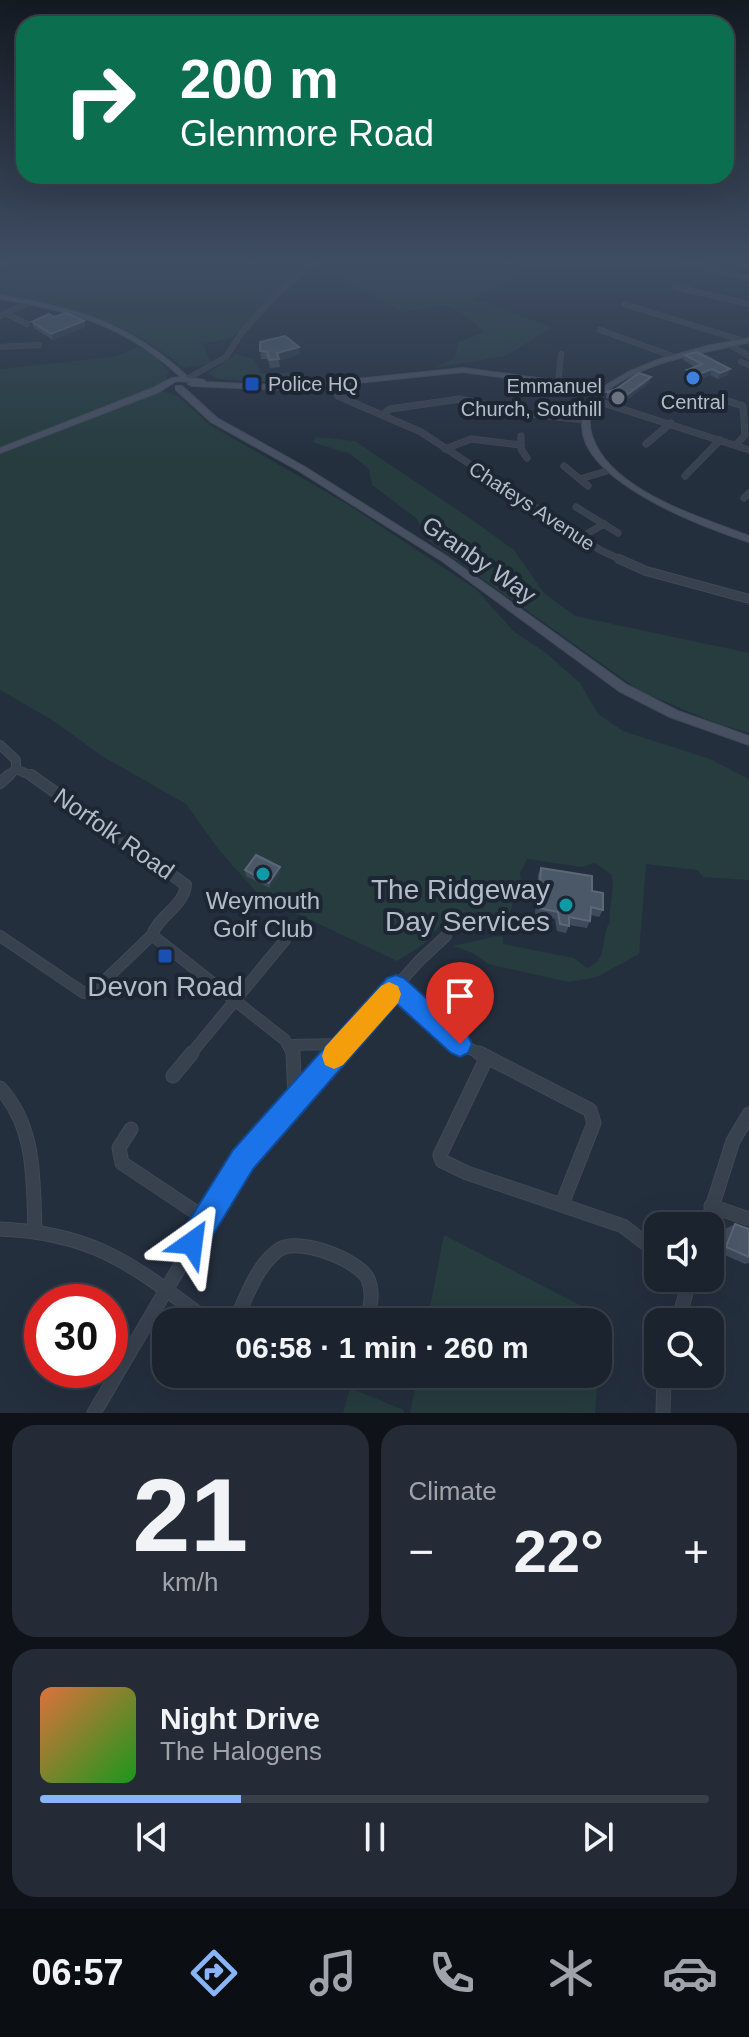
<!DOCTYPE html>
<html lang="en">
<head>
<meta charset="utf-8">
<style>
  body { margin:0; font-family:Arial,sans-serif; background:#242b36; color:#f1f3f6; height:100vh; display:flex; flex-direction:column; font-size:30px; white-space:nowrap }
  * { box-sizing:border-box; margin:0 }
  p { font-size:26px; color:#a0a4aa }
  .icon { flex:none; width:44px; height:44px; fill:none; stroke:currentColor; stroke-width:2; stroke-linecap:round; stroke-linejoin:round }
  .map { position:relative; height:1413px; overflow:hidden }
  .details { display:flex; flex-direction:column; gap:12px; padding:12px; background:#0f1319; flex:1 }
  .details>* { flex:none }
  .hud { position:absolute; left:16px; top:16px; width:718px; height:168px; border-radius:24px; box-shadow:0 8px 32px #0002,0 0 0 2px #39404a; background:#0b6e4f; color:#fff; overflow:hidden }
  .buttons { position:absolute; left:644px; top:1212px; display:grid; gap:16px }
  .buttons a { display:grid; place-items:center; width:80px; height:80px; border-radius:16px; background:#1b232e; box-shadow:0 8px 32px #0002,0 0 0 2px #39404a; font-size:40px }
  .speed { position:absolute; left:24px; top:1284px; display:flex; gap:16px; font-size:40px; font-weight:700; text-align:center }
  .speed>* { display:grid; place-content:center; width:104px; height:104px; border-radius:50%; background:#1b232e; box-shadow:0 8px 32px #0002,0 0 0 2px #39404a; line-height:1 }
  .speed .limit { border:12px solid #d22; background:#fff; color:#111 }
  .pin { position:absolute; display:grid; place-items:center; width:68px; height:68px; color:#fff; margin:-82px -34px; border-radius:50% 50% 50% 0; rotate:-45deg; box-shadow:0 0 8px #0007 }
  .pin .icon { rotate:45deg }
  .me { position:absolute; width:88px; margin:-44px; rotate:31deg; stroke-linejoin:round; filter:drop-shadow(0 0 6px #0008) }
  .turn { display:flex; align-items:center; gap:28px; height:168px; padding:0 32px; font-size:36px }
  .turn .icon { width:104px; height:104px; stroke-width:2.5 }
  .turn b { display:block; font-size:56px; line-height:68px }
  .big { font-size:60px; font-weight:600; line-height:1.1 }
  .details .widget { flex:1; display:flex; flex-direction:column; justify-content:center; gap:12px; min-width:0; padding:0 28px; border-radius:24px; background:#242b36 }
  .details .dial { align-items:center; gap:0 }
  .dial b { font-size:104px; line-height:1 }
  .song { display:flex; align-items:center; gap:24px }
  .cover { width:96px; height:96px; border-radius:12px; background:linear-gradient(135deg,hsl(20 70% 55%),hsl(120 70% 35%)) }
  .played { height:8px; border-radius:4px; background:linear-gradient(90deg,#8ab4f8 30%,#39404a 30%) }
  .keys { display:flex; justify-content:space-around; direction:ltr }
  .heat { display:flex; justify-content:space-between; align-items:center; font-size:44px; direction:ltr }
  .details .tiles { flex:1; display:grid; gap:12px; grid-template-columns:1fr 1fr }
  .widget:last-child { grid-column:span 2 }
  .trip { position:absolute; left:152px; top:1308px; width:460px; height:80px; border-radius:24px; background:#1b232e; box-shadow:0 8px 32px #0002,0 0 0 2px #39404a; font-weight:600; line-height:80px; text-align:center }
  .tabs { display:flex; height:128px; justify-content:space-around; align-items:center; background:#0b0e12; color:#a0a4aa }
  .tabs .icon { width:56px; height:56px }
  .tabs .current { color:#8ab4f8 }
  .tabs b { font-size:36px; color:#f1f3f6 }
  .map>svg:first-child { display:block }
</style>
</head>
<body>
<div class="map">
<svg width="749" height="1413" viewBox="0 0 749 1413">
  <rect width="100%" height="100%" fill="#242f3e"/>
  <!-- green -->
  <g fill="#263c3f">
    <path d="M0 261H55L64 267 74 265 70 261H310L232 338 203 344 211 364 184 368C126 321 72 307 0 295Z"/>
    <polygon points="329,261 538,261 523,273 473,299 552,327 506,356 433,368 455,358 458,342 484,332 462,313 444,305 404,312 321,270"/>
    <path d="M138 347 153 354 169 371 166 380 154 389 178 396 210 425 349 505 477 590 513 631 546 653 580 683 598 714 623 731 710 759 749 779V880L703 877 697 870 646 864 639 954 597 977 569 982 488 964 473 953 453 946 498 936 503 937V944L574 958 587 968C610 960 599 936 610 923 608 906 616 889 611 874L595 863 582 867 527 859 520 873 522 888 515 892 508 922 492 923 474 935 462 934 447 917 424 944 397 961 260 896 219 850 186 804 102 756 52 720 0 690V369L113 357Z"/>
    <polygon points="236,354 253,359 261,373 291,373 288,383 218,379 208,373"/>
    <polygon points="317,437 355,441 468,517 514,550 544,593 575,616 749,653 749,733 718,724 640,691 428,540 416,518 372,485 369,469 350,454 312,442"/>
    <polygon points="444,1235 601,1316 598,1366 598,1322 427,1322"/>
    <polygon points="418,1374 598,1374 595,1413 410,1413"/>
    <polygon points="350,1388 404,1410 404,1413 343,1413"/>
  </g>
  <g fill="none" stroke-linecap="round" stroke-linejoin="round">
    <defs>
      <g id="street-far4">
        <polyline points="680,261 749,278"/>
        <polyline points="5,263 9,261"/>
        <polyline points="684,289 675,287 749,304"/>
        <polyline points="624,304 744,341"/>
        <polyline points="7,314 27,324"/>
        <polyline points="0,316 30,302"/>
        <polyline points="600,330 675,357"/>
        <polyline points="728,344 749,356"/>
        <polyline points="0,347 39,345"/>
        <polyline points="741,362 749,365"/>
        <polyline points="190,377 226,357 242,332 276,295 314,261"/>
        <polyline points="558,383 561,354"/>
        <polyline points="332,384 336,393"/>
      </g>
      <g id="street-far3">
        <polyline points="335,391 338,396 421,432 600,550 624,561"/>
        <polyline points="594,400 749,450"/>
        <polyline points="728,401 743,406 745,435 736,445"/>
        <polyline points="383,414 390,409 460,399 530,414 585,420"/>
        <polyline points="521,436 521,449 527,458"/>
        <polyline points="646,444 671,423"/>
        <polyline points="445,449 471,439 521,445"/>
        <polyline points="564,466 588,486"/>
        <polyline points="685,476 720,440"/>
        <polyline points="580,479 610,470"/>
        <polyline points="744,498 749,493"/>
        <polyline points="576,507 618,533"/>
        <polyline points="578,539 604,524"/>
      </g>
      <g id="street-far2">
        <polyline points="619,559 646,571 749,599"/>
        <polyline points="0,745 16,760 16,769"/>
        <polyline points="16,769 34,777"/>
        <polyline points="7,777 16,769"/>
      </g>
      <g id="street-far1">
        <path d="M31 775 186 885C184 906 159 915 152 935"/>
        <polyline points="0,783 9,775"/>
        <polyline points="152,935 285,1040 293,1055"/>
        <polyline points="0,936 84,993 101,984 152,935"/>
        <polyline points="396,987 460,1044 483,1055"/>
        <polyline points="289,1045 345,1044"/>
        <polyline points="190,1055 285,940"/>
        <polyline points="335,1055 419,961 446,936"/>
      </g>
      <g id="street">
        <polyline points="293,1053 295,1099"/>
        <polyline points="479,1053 590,1110 594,1123 562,1204"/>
        <polyline points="487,1057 440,1155 442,1161 467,1173 623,1226 658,1253"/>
        <polyline points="173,1076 192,1053"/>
        <path d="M0 1088C36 1127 33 1180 35 1230"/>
        <polyline points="131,1129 119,1148 122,1163 206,1219"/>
        <polyline points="711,1206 749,1219"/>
        <polyline points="706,1226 733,1141 749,1114"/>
        <path d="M0 1229C97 1233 135 1267 210 1322"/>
        <path d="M235 1322C246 1298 257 1264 280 1249 299 1237 359 1260 368 1279 374 1293 370 1308 367 1322"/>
        <polyline points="678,1322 690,1278"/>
        <polyline points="94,1413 243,1159 337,1053"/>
        <polyline points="663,1413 664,1374"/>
      </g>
      <g id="secondary">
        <path d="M0 295C77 309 126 321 186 375L187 377 204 380 205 382 289 386 463 368 603 387 628 372 660 359 707 346 749 338V342C703 354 656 358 615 385 595 398 585 413 592 436 610 491 700 517 749 536V542C700 526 528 463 599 390L463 372 289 390 192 386 188 384 192 382 176 381 159 392 0 453V448L153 388 172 378 181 377C123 324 75 312 0 299Z"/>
        <polygon points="176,386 182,386 217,418 305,467 448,557 627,685 678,711 749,736 749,745 670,717 619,691 442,561 299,471 211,422 176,390"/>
      </g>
    </defs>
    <!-- street-far4 casing -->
    <use href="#street-far4" stroke="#414a57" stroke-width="6"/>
    <!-- street-far3 casing -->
    <use href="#street-far3" stroke="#414a57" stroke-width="7"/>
    <!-- street-far2 casing -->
    <use href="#street-far2" stroke="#414a57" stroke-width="10"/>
    <!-- street-far1 casing -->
    <use href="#street-far1" stroke="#414a57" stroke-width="12"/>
    <!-- street casing -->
    <use href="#street" stroke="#414a57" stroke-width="15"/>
    <!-- secondary casing -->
    <use href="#secondary" stroke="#414a57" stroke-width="2"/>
    <!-- street-far4 -->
    <use href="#street-far4" stroke="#38414e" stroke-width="5"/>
    <!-- street-far3 -->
    <use href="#street-far3" stroke="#38414e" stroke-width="6"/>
    <!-- street-far2 -->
    <use href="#street-far2" stroke="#38414e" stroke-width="8"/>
    <!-- street-far1 -->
    <use href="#street-far1" stroke="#38414e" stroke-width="10"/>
    <!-- street -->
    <use href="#street" stroke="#38414e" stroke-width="13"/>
    <!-- secondary -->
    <use href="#secondary" fill="#465061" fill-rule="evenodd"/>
  </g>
  <!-- wall -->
  <g fill="#3f4b5c">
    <polygon points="54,317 84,321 85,327 53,340 34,328 32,322"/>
    <polygon points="260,342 300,354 279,361 280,367 270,368 268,359 261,359"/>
    <polygon points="685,355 728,375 718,379 710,375 695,381 685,376 687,370 695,367 683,360"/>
    <polygon points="649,383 623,403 606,398 607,392"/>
    <polygon points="280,867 281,872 270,888 246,876 245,870"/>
    <polygon points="541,868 592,891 603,910 599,917 591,915 590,921 587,928 569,925 566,933 557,931 555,919 535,915 538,875"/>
    <polygon points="735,1224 749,1229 749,1263 745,1264 716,1251 725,1229"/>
  </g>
  <!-- shaded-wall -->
  <g fill="#2f3b4b">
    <polygon points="84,321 85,327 53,340 51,334"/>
    <polygon points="299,347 300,354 279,361 277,353"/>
    <polygon points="712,369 710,375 695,381 697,375"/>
    <polygon points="730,369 728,375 718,379 720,373"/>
    <polygon points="651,377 649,383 623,403 624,397"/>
    <polygon points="280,867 281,872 270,888 269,883"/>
  </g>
  <!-- building -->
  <g fill="#4b5868" stroke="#5c6777" stroke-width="2">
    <polygon points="66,313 84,321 51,334 32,322 49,314 54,317"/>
    <polygon points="285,336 299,347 277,353 279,359 269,360 267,352 260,351 260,342"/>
    <polygon points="697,352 730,369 720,373 712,369 697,375 687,370 702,364 685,355"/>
    <polygon points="639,373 651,377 624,397 607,392 616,389"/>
    <polygon points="256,855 280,867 269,883 245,870"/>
    <polygon points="541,868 592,876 592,891 603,893 603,910 591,907 590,921 569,917 569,926 560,924 558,912 538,908"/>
    <polygon points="735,1224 749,1229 749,1257 726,1247"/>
  </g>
  <!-- sky -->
  <linearGradient id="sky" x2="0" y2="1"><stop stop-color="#141a22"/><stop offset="0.57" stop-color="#3f4d63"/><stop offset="1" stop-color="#3f4d63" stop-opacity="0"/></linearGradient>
  <rect width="749" height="459" fill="url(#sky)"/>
  <!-- route -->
  <polygon fill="#1a73e8" stroke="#114b97" stroke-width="2" points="396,975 404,978 468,1036 472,1044 468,1053 460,1057 451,1053 397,1004 253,1169 202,1253 192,1257 182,1253 178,1243 182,1232 233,1150 387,978"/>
  <!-- slow -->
  <polygon fill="#f59e0b" points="389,982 398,986 401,994 398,1003 343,1065 334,1069 325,1065 322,1056 325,1047 381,986"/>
  <!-- markers -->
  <circle fill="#3f7fe0" stroke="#1d2633" stroke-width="3" cx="693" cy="378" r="8"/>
  <g fill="#1a4fb4" stroke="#1d2633" stroke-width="3">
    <rect x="244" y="376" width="16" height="16" rx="4"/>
    <rect x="157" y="948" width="16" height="16" rx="4"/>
  </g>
  <circle fill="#6b7280" stroke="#1d2633" stroke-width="3" cx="618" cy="398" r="8"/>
  <g fill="#0f9aa8" stroke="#1d2633" stroke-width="3">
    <circle cx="263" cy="874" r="8"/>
    <circle cx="566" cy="905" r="8"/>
  </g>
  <g text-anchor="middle" stroke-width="8" stroke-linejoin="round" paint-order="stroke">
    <!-- far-poi labels -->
    <g font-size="20" fill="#b4bcc9" stroke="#1d2633" text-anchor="start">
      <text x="268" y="391">Police HQ</text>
      <text x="602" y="393" text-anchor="end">Emmanuel<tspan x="602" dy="23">Church, Southill</tspan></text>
      <text x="693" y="409" text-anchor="middle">Central</text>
    </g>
    <!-- far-street labels -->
    <g font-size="20" fill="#b4bcc9" stroke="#1d2633">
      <text transform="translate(532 506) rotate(33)" y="7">Chafeys Avenue</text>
    </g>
    <!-- street labels -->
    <g font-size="24" fill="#b4bcc9" stroke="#1d2633">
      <text transform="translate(479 560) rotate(35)" y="8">Granby Way</text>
      <text transform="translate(114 834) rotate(35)" y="8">Norfolk Road</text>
    </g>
    <!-- poi labels -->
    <g font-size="24" fill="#b4bcc9" stroke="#1d2633">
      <text x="263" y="909">Weymouth<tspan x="263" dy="28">Golf Club</tspan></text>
    </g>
    <!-- near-poi labels -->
    <g font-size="28" fill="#b4bcc9" stroke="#1d2633" text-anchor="end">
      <text x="550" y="899">The Ridgeway<tspan x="550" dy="32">Day Services</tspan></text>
      <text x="165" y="996" text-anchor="middle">Devon Road</text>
    </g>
  </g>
</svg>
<div class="buttons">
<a><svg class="icon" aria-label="sound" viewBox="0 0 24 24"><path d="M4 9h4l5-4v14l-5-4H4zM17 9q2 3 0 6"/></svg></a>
<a><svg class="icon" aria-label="search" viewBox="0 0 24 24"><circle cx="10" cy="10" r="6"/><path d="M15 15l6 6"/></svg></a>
</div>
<div class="speed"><div class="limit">30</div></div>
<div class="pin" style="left:460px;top:1044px;background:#d93025"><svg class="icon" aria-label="arrive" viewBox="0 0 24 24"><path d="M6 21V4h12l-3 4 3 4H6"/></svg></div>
<svg class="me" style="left:192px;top:1243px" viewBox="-20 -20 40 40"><path d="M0-17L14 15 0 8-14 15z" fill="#1a73e8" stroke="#fff" stroke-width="4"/></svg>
<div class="trip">06:58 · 1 min · 260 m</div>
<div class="hud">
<div class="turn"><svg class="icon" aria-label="right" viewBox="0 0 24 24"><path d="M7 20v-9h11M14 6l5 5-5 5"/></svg><div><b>200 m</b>Glenmore Road</div></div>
</div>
</div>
<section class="details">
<div class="tiles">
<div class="widget dial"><b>21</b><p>km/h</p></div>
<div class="widget"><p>Climate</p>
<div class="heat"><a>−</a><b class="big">22°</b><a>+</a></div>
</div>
<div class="widget">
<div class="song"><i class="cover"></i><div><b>Night Drive</b><p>The Halogens</p></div></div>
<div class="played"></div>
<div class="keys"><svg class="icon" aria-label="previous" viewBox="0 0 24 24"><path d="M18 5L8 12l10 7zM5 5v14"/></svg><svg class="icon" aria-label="pause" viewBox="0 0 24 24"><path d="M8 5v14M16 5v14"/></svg><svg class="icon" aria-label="next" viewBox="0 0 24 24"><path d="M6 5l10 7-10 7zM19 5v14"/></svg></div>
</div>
</div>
</section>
<nav class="tabs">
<b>06:57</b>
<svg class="icon current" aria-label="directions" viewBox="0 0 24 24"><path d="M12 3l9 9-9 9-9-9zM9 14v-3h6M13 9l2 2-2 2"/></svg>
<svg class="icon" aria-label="music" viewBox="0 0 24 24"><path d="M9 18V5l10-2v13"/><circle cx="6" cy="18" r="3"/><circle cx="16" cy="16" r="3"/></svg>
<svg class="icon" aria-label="phone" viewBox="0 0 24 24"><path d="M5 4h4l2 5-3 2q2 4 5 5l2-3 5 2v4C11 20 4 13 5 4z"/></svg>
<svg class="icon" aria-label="climate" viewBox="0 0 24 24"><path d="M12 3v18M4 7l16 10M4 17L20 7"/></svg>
<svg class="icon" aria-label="car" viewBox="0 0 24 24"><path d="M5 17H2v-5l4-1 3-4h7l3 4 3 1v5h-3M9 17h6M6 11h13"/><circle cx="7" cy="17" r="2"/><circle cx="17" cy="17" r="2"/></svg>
</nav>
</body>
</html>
